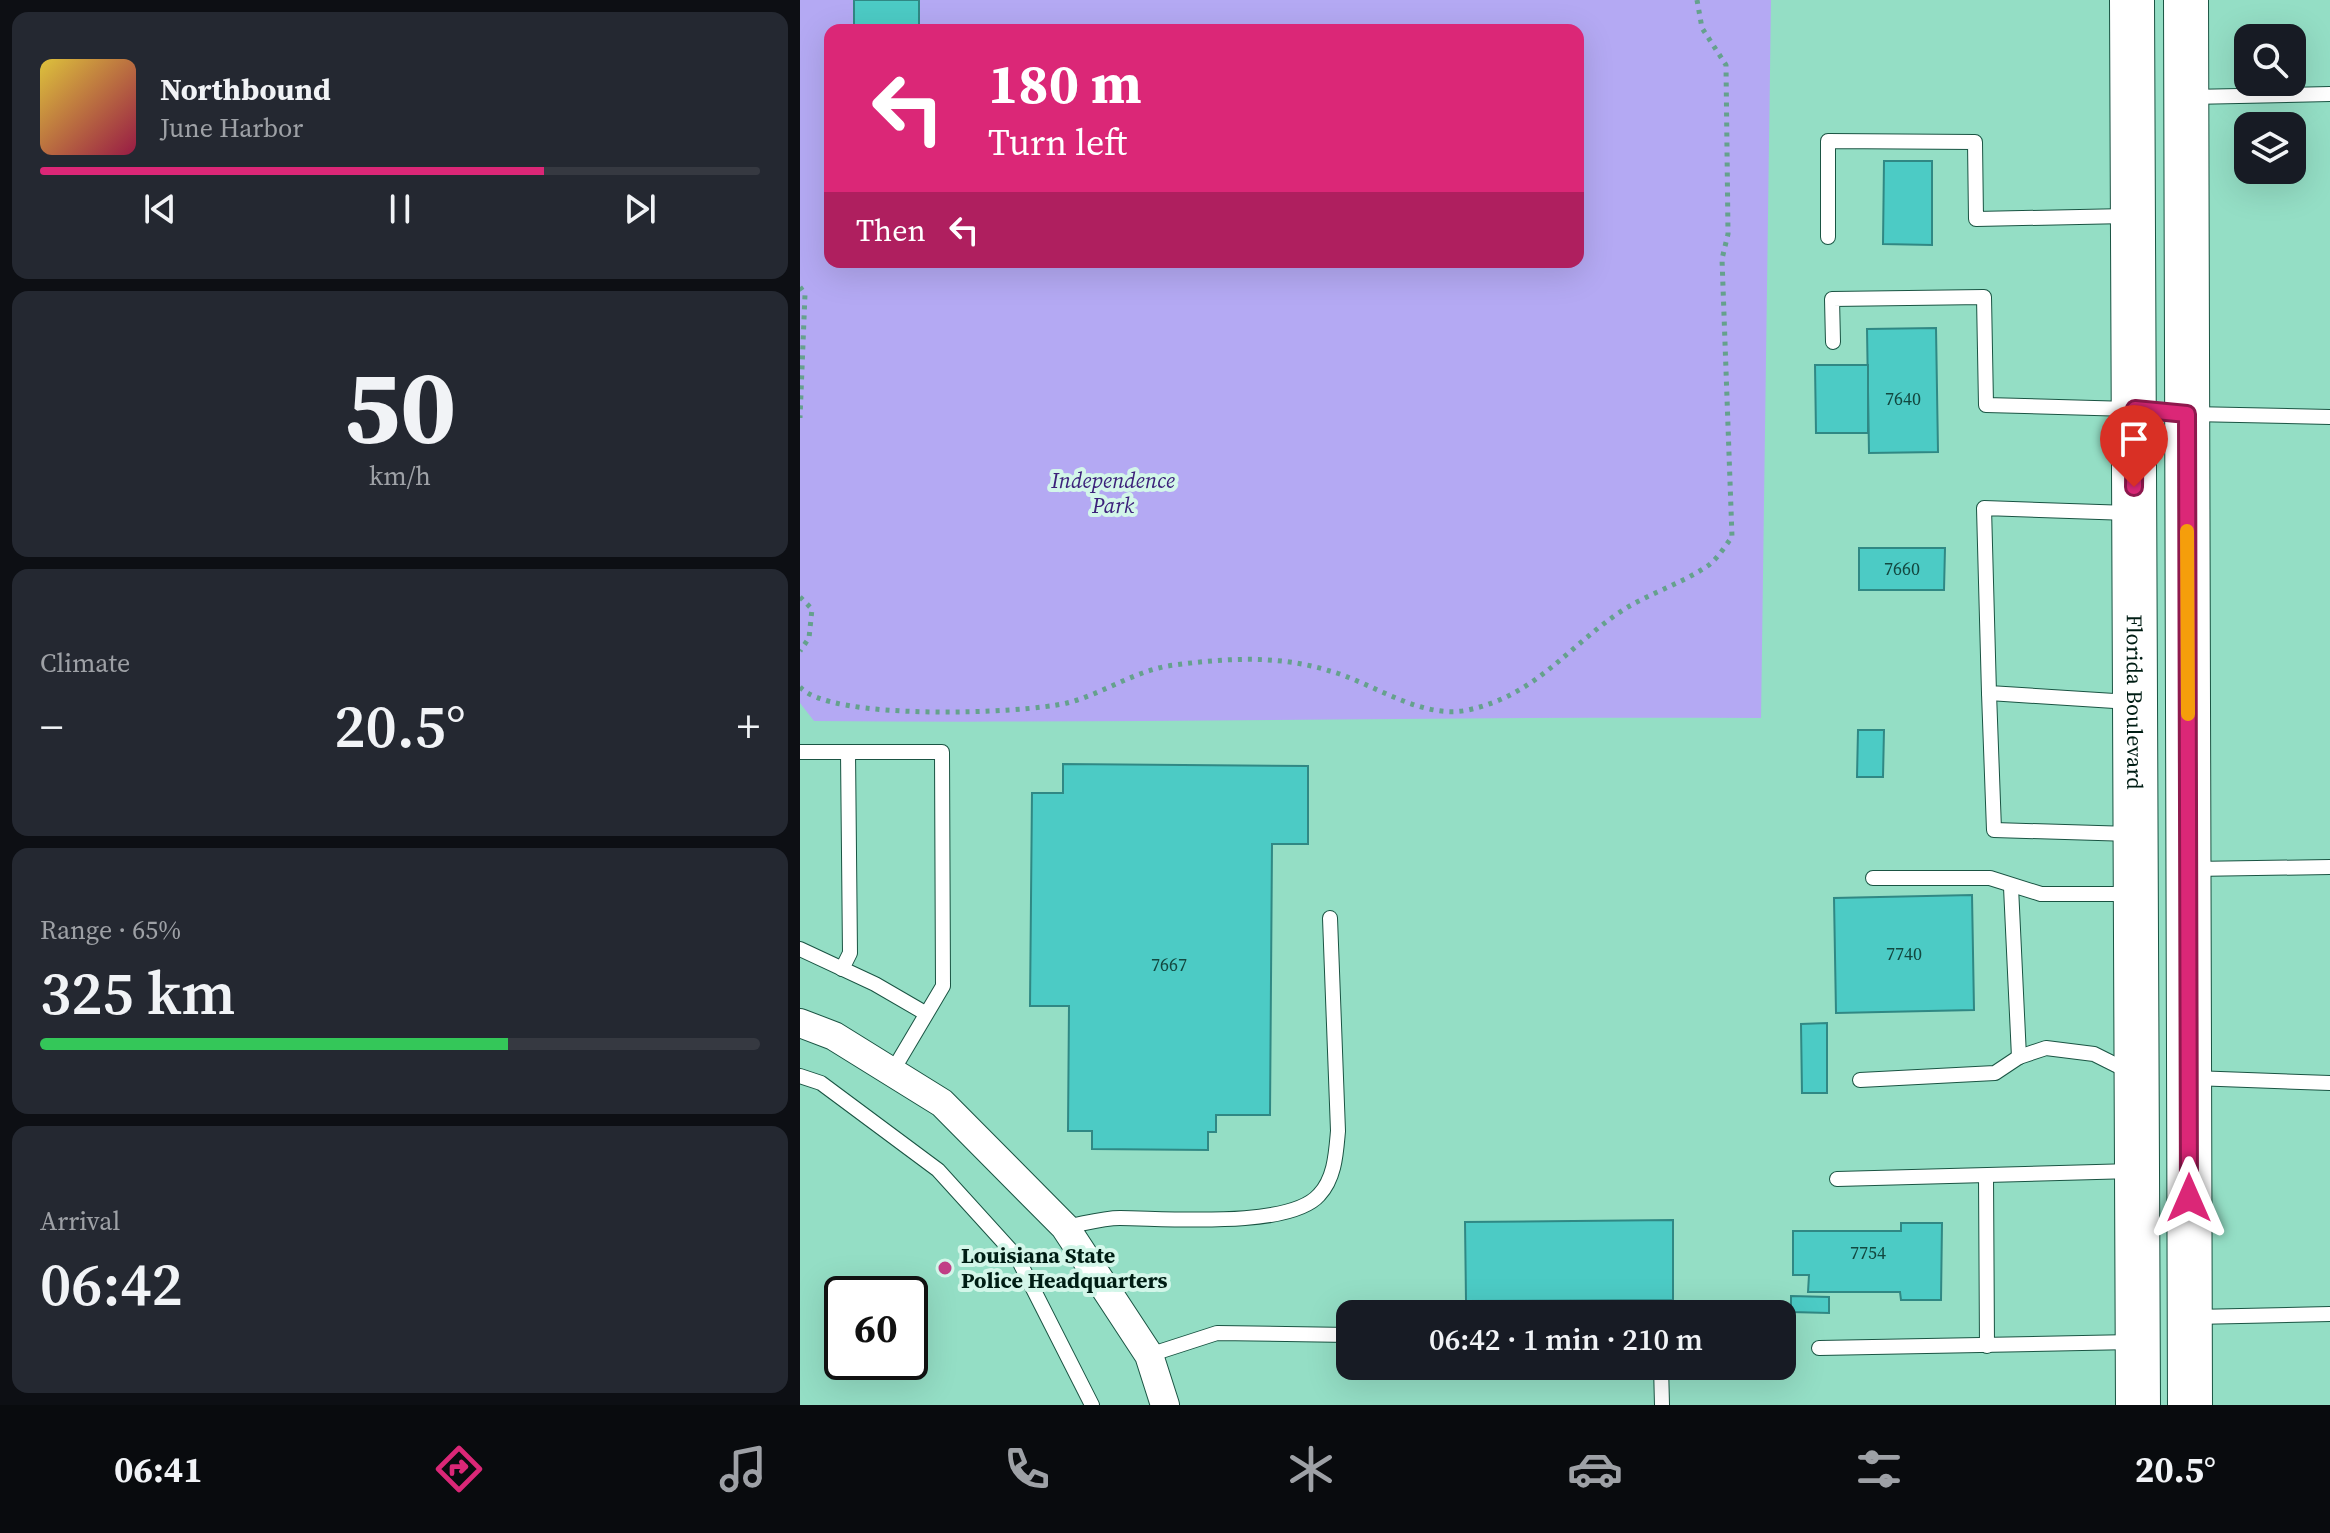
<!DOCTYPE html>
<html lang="en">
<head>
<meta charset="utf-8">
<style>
  body { margin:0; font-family:"Source Serif 4",serif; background:#242831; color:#f1f3f6; height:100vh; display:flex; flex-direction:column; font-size:30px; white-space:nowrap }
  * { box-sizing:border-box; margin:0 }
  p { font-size:26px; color:#9ea1a6 }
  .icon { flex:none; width:44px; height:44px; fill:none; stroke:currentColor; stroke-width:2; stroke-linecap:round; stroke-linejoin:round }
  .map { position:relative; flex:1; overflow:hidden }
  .side { display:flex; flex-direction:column; gap:12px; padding:12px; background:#0d0f14; width:800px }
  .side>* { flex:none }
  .top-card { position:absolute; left:24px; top:24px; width:760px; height:244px; border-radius:16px; box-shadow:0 8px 32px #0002; background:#db2777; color:#fff; overflow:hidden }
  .tools { position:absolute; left:1434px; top:24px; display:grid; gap:16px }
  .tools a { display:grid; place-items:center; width:72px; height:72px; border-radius:16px; background:#171b24; box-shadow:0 8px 32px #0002; font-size:40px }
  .speed { position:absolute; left:24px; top:1276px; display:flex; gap:16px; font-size:40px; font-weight:700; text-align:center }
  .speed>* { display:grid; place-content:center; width:104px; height:104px; border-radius:50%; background:#171b24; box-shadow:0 8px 32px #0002; line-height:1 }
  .speed .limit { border:4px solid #111; border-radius:12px; background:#fff; color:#111 }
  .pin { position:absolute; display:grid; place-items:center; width:68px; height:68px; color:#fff; margin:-82px -34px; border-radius:50% 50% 50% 0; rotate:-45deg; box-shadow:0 0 8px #0007 }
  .pin .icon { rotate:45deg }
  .me { position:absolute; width:88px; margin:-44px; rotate:0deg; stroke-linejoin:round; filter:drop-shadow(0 0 6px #0008) }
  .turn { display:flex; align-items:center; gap:28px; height:168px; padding:0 32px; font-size:36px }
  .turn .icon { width:104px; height:104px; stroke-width:2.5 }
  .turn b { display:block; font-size:56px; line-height:68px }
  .then { display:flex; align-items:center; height:76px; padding:0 32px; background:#0003; gap:16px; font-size:30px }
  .big { font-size:60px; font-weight:600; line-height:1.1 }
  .side .tile { flex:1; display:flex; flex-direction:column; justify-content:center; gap:12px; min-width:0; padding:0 28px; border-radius:16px; background:#242831 }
  .side .dial { align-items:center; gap:0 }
  .dial b { font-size:104px; line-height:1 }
  .song { display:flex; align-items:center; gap:24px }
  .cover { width:96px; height:96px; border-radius:12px; background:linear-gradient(135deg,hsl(50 70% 55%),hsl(340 70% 35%)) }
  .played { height:8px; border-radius:4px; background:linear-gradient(90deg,#db2777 70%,#363941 70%) }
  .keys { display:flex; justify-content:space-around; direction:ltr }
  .heat { display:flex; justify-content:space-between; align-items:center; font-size:44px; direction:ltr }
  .charge { height:12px; border-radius:6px; background:linear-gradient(90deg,#34c759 65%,#363941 0) }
  .trip { position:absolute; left:536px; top:1300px; width:460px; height:80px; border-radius:16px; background:#171b24; box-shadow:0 8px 32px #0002; font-weight:600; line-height:80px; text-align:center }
  .tabs { display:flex; height:128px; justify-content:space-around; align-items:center; background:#090b0e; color:#9ea1a6 }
  .tabs .icon { width:56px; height:56px }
  .tabs .on { color:#db2777 }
  .tabs b { font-size:36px; color:#f1f3f6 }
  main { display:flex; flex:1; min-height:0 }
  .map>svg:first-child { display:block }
</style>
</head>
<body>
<main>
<section class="side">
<div class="tile">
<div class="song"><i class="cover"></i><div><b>Northbound</b><p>June Harbor</p></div></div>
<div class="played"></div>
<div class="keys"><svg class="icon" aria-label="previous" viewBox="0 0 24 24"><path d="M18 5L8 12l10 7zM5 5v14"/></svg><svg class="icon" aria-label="pause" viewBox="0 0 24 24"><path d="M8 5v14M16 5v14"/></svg><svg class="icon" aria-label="next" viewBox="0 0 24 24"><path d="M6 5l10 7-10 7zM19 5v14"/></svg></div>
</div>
<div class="tile dial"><b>50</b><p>km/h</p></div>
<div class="tile"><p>Climate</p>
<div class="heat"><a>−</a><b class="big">20.5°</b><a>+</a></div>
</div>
<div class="tile"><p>Range · 65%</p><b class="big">325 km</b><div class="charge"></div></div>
<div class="tile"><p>Arrival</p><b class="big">06:42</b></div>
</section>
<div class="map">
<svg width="1530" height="1405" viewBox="0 0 1530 1405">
  <rect width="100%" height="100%" fill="#94dec5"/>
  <!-- green -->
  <path fill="#b4a9f3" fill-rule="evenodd" d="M0 0H971L961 718C645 716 330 724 14 721L0 703ZM30 30H778V262H30Z"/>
  <!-- building -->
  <g fill="#4ccbc5" stroke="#308884" stroke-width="2">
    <rect x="54" y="0" width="65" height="30"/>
    <polygon points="1084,161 1132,161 1132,245 1083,244"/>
    <polygon points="1136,328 1138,452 1069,453 1067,329"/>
    <polygon points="1015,365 1068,365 1068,433 1016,433"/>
    <polygon points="1059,548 1145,548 1144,590 1059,590"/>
    <polygon points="1058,730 1084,730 1083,777 1057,777"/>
    <polygon points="263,764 508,766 508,844 472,844 470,1115 416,1115 416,1132 408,1132 408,1150 292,1149 292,1131 268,1131 269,1006 230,1006 232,793 263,793"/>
    <polygon points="1172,895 1174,1010 1036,1013 1034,898"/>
    <polygon points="1027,1023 1027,1093 1002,1093 1001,1024"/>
    <polygon points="873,1220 873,1300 666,1301 665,1222"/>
    <polygon points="1101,1223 1142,1223 1141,1300 1101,1300 1100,1292 1008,1292 1009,1275 993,1275 993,1231 1101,1231"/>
    <polygon points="991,1296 1029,1297 1029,1313 991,1312"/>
  </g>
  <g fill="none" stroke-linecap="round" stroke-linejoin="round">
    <defs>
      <g id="service">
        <polyline points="1390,97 1530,94"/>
        <polyline points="1028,237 1028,141 1175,142 1176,219 1327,216"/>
        <polyline points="1033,342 1032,299 1184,297 1186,405 1330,409"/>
        <polyline points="1391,414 1530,417"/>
        <polyline points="1329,513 1184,508 1189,693 1330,702"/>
        <polyline points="1189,693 1194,830 1331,834"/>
        <polyline points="0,752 142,752 143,986 92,1072"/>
        <polyline points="1393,869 1530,867"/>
        <polyline points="1073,878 1190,878 1241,894 1331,894"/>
        <polyline points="1211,887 1219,1057"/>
        <polyline points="0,949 75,984 125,1013"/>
        <polyline points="42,969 50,953 48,752"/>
        <polyline points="0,1076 21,1083 138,1170 217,1257 292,1405"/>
        <polyline points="1393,1078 1530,1083"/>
        <polyline points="1060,1080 1195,1073 1219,1057 1246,1048 1294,1054 1332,1073"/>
        <polyline points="1186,1176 1187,1346"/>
        <polyline points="1037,1179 1333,1171"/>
        <path d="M265 1227C283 1224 302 1218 320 1218 364 1218 489 1229 519 1195 535 1178 536 1153 538 1131L530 918"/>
        <polyline points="1394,1317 1530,1314"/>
        <polyline points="1019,1348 1333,1342"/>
        <polyline points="349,1355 417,1333 550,1335"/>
        <polyline points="861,1366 862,1405"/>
      </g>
      <polyline id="minor" points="0,1023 34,1036 142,1103 265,1227 349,1355 365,1405"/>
      <g id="primary">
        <path id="s1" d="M1332 0 1338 1405"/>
        <polyline points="1386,0 1390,1405"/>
      </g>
    </defs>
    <!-- service casing -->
    <use href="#service" stroke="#1a5443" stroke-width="16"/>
    <!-- minor casing -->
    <use href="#minor" stroke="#1a5443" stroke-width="30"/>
    <!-- primary casing -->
    <use href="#primary" stroke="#1a5443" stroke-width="46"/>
    <!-- path -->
    <g stroke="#65a18d" stroke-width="5" stroke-dasharray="4 6" stroke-linecap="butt">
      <polyline points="0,287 5,294 0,418"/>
      <polyline points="0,597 12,609 9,638 0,651"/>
      <path d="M0 687C30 721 221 714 267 703 303 694 337 669 375 665 427 658 479 655 530 671 573 683 622 720 668 710 737 695 768 646 823 610 850 593 883 583 909 565 918 558 925 546 932 537L922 259 928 234 926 65 902 28 897 0"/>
    </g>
    <!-- service -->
    <use href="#service" stroke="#fff" stroke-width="14"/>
    <!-- minor -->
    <use href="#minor" stroke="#fff" stroke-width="28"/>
    <!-- primary -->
    <use href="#primary" stroke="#fff" stroke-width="44"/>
  </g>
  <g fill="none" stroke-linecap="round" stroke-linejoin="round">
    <defs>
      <polyline id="route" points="1334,487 1335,409 1387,414 1389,1198"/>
    </defs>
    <!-- route casing -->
    <use href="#route" stroke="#8e194d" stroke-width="20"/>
    <!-- route -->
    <use href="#route" stroke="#db2777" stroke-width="14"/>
    <!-- slow -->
    <polyline stroke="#f59e0b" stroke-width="14" points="1387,531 1388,714"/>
  </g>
  <!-- markers -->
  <circle fill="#c13f86" stroke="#d3f6e9" stroke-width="3" cx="145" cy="1268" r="8"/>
  <g text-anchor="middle" stroke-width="8" stroke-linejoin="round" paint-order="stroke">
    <!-- number labels -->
    <g font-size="18" fill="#134840">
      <text x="1103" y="405">7640</text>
      <text x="1102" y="575">7660</text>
      <text x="1104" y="960">7740</text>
      <text x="369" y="971">7667</text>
      <text x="1068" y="1259">7754</text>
    </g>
    <!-- park labels -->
    <g font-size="22" font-style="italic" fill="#3c217a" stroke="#d3f6e9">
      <text x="313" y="488">Independence<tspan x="313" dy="25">Park</tspan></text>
    </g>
    <!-- street labels -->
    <g font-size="22" fill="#001d14" stroke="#d3f6e9">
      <text dy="8" stroke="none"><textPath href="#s1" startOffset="702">Florida Boulevard</textPath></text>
    </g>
    <!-- poi labels -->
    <g font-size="22" font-weight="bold" fill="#001d14" stroke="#d3f6e9" text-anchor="start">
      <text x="161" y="1263">Louisiana State<tspan x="161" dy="25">Police Headquarters</tspan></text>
    </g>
  </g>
</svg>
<div class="tools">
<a><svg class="icon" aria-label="search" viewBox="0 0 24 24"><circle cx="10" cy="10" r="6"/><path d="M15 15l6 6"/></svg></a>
<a><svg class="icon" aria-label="layers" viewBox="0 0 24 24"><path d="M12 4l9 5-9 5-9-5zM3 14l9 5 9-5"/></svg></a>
</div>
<div class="speed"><div class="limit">60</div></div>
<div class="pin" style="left:1334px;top:487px;background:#d93025"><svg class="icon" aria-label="arrive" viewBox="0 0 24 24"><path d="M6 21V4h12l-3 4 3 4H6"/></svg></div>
<svg class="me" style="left:1389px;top:1198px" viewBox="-20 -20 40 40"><path d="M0-17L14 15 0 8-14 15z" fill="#db2777" stroke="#fff" stroke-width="4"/></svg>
<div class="trip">06:42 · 1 min · 210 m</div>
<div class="top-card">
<div class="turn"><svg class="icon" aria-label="left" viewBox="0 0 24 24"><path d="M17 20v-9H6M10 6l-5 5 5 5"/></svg><div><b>180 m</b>Turn left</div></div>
<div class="then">Then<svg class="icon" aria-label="left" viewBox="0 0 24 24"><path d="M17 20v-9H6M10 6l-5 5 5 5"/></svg></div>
</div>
</div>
</main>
<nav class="tabs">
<b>06:41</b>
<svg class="icon on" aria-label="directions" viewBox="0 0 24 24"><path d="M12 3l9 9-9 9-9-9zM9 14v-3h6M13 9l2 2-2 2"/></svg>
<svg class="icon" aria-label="music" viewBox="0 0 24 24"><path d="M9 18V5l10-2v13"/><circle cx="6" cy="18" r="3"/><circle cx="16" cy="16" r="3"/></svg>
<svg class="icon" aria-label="phone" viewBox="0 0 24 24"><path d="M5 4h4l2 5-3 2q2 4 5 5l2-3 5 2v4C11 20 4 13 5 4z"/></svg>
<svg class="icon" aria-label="climate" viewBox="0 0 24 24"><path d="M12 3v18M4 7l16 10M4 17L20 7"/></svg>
<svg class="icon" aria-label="car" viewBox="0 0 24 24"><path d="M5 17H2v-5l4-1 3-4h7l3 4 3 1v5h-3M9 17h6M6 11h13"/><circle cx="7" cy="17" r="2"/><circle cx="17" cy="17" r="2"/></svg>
<svg class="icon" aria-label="filters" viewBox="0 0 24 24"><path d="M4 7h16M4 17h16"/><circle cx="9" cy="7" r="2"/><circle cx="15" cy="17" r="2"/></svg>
<b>20.5°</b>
</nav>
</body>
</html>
